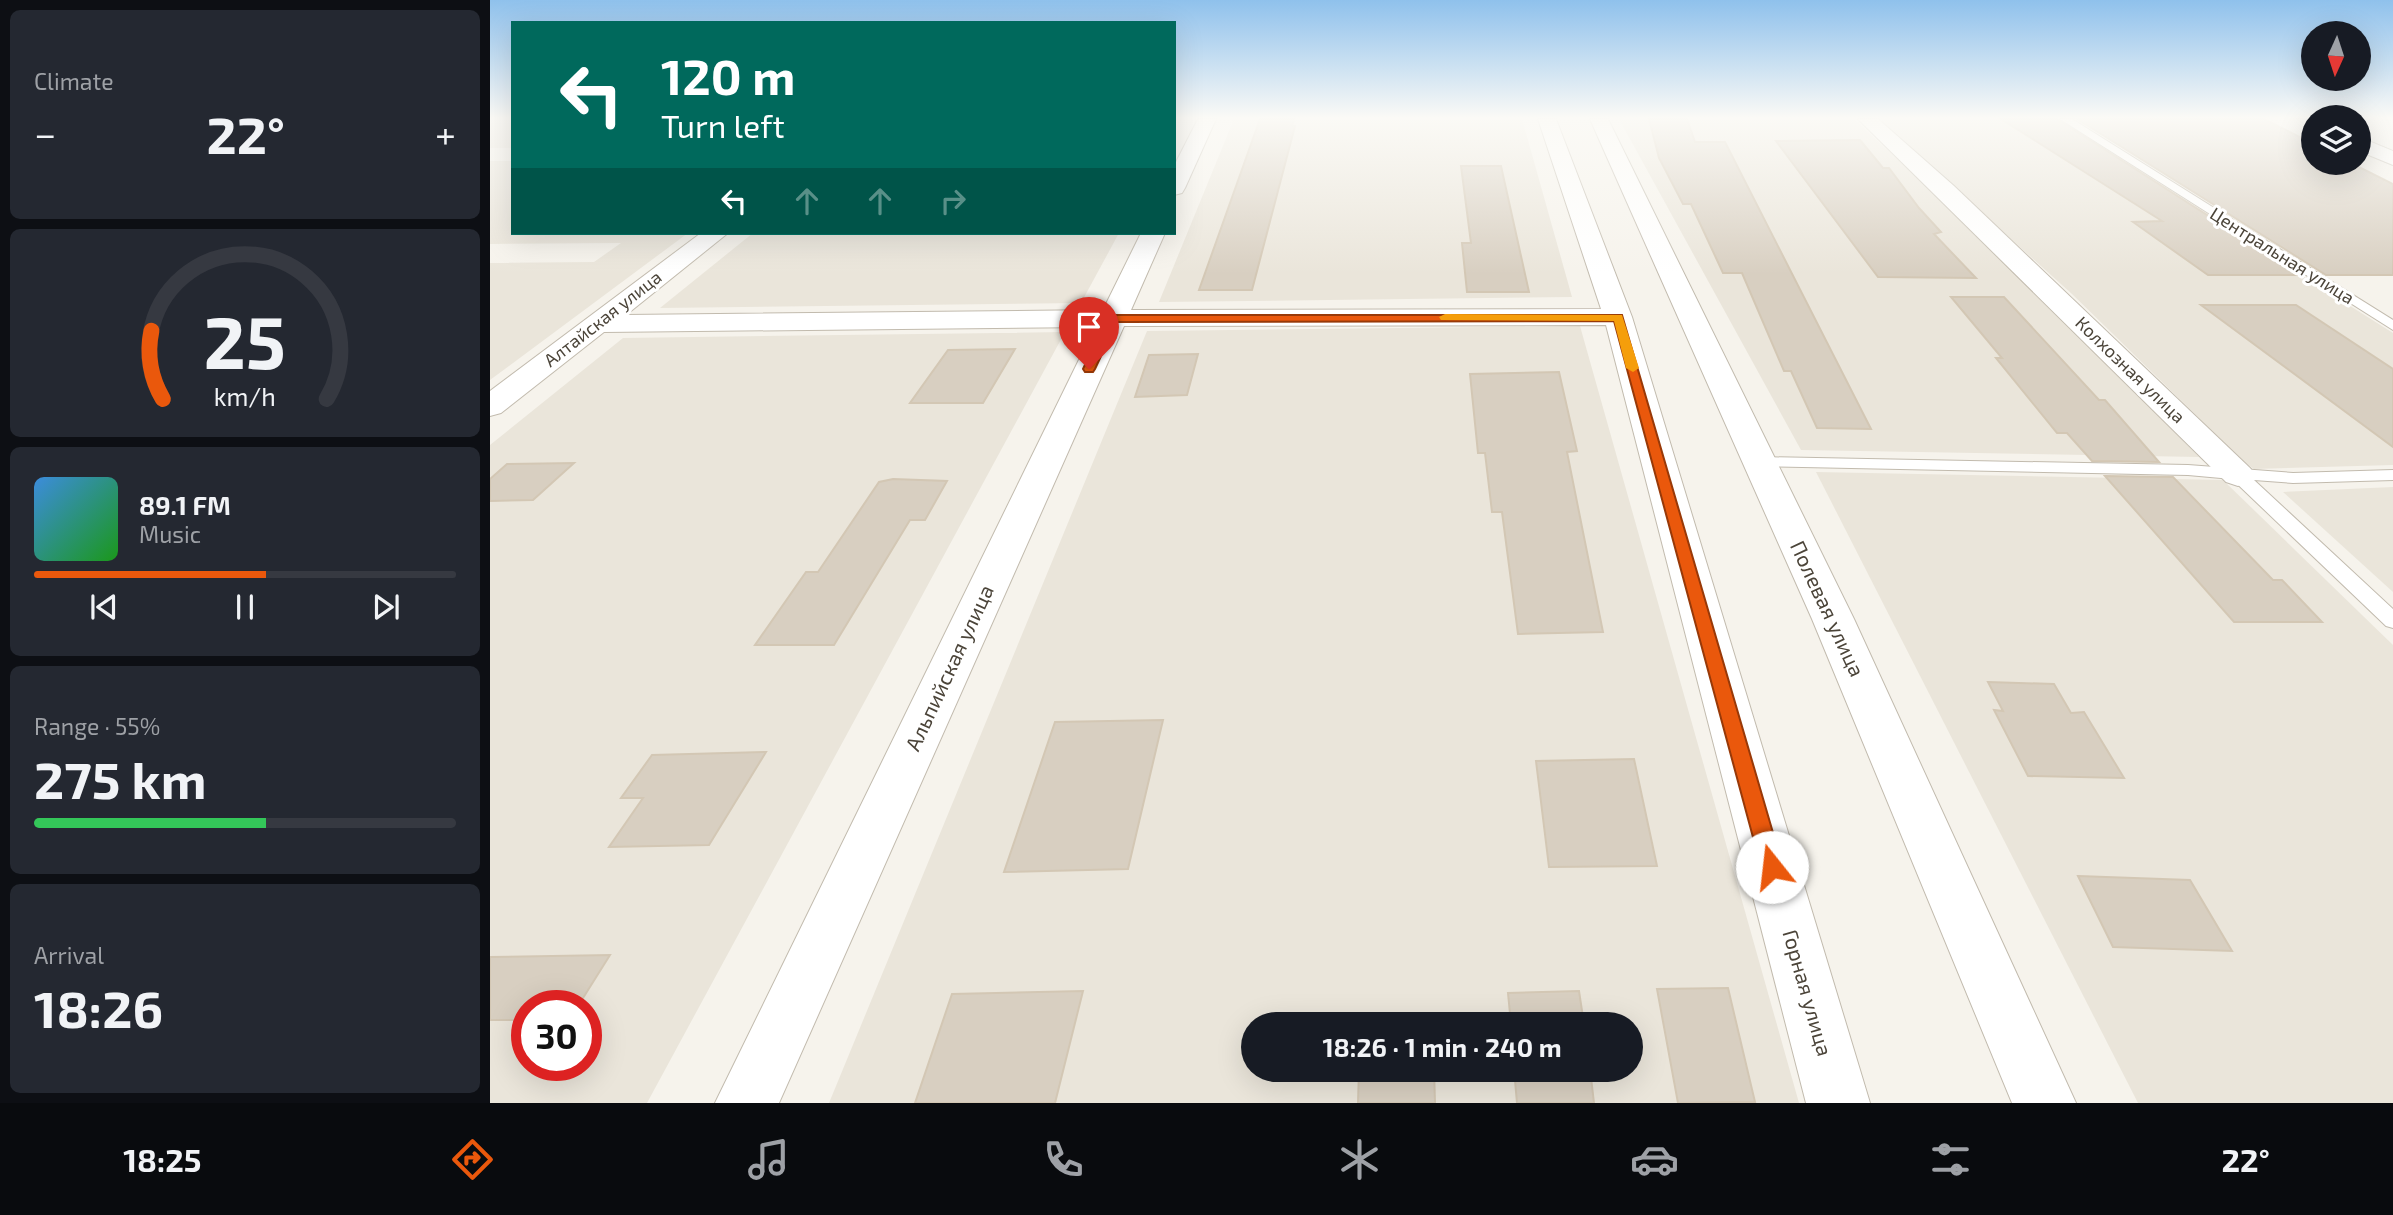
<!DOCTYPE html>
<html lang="en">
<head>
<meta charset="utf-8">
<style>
  body { margin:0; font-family:"Exo 2",sans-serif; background:#242831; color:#f1f3f6; height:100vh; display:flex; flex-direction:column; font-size:26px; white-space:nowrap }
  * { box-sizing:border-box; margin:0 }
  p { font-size:23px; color:#9ea1a6 }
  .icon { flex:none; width:38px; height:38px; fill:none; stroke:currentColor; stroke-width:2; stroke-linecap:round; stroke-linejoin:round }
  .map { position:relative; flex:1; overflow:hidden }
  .drawer { display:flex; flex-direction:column; gap:10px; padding:10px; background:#0d0f14; width:490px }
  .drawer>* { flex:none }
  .banner { position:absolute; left:21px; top:21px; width:665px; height:214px; border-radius:0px; box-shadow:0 7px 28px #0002; background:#00695c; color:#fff; overflow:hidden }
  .needle { width:46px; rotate:183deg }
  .fabs { position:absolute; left:1811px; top:21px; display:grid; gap:14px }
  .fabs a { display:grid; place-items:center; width:70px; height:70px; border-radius:50%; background:#171b24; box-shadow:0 7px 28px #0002; font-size:35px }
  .speed { position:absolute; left:21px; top:990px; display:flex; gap:14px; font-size:35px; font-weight:700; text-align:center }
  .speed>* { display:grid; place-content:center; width:91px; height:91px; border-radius:50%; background:#171b24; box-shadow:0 7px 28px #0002; line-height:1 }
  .speed .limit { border:10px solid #d22; background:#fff; color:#111 }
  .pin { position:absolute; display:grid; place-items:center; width:60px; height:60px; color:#fff; margin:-72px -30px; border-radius:50% 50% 50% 0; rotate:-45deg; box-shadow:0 0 7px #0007 }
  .pin .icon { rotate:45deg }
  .me { position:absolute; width:77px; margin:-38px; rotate:344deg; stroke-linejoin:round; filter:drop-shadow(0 0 5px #0008) }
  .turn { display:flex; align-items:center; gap:24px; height:147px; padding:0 35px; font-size:32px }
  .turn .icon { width:91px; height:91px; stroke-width:2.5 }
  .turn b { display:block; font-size:49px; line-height:60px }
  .lanes { display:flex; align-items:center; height:66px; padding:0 35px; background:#0003; justify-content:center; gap:35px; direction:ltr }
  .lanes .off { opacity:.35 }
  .big { font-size:52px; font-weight:700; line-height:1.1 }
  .drawer .widget { flex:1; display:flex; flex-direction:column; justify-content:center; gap:10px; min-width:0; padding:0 24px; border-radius:10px; background:#242831 }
  .drawer .dial { align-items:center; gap:0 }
  .dial svg { height:182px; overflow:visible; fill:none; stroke:#363941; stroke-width:7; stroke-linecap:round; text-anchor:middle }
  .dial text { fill:#f1f3f6; stroke:none }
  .song { display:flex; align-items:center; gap:21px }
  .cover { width:84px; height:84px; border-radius:10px; background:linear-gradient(135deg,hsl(210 70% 55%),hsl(120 70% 35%)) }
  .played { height:7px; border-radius:4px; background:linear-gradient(90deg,#ea580c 55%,#363941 55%) }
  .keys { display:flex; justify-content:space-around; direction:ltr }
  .heat { display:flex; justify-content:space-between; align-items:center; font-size:38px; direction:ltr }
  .charge { height:10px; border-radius:5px; background:linear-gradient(90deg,#34c759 55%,#363941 0) }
  .trip { position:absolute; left:751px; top:1012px; width:402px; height:70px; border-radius:35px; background:#171b24; box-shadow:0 7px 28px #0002; font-weight:700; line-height:70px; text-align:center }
  .menu { display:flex; height:112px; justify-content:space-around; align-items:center; background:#090b0e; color:#9ea1a6 }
  .menu .icon { width:49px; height:49px }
  .menu .selected { color:#ea580c }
  .menu b { font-size:32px; color:#f1f3f6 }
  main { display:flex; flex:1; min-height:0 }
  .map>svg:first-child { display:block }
</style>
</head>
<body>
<main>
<section class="drawer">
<div class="widget"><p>Climate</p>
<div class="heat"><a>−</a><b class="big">22°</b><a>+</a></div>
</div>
<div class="widget dial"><svg viewBox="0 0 100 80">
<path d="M14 69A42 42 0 1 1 86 69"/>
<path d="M14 69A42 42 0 0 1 9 39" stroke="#ea580c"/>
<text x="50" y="56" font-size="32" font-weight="700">25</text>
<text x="50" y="72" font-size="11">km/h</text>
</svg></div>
<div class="widget">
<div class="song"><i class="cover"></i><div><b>89.1 FM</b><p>Music</p></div></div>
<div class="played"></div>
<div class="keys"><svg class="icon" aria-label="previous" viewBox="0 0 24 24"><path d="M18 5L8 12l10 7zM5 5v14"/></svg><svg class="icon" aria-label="pause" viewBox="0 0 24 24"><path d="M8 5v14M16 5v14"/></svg><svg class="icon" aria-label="next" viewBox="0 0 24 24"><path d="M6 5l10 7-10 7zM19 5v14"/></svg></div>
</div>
<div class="widget"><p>Range · 55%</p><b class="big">275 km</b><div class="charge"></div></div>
<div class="widget"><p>Arrival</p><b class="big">18:26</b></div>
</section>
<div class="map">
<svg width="1903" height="1103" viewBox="0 0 1903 1103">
  <rect width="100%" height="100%" fill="#f6f3ec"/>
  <!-- residential -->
  <g fill="#eae5da" fill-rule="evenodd">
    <rect x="0" y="119" width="23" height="29"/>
    <polygon points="744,119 1032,119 1082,297 669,302"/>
    <polygon points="1129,119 1364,119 1473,220 1709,457 1311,450"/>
    <polygon points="1388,119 1569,119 1624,157 1903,333 1903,465 1764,469 1754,462 1582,294"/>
    <polygon points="0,161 23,161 23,233 198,233 0,380 0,263 104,262 131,243 0,244"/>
    <polygon points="263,233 629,233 591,303 170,308"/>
    <path d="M1090 326 1309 1103H339L657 331ZM763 1024H1141V1069H763Z"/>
    <path d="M575 332 157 1103H0V445L133 338ZM37 1006H96V1066H37Z"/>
    <polygon points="1326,472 1733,480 1903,645 1903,1103 1648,1103"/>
    <polygon points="1903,487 1903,592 1793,492"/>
  </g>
  <!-- building -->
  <g fill="#d8cfc1" stroke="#d3c7b4" stroke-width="2">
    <polygon points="770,119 804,119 802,126 805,126 762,290 709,290"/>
    <polygon points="1159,119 1197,119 1205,142 1235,142 1381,429 1327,428 1301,371 1294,371 1252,273 1233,273 1201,204 1193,204 1169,158"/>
    <polygon points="1511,119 1567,119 1811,275 1718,275 1643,222 1672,221"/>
    <polygon points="1587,119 1774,119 1824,144 1824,163 1861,163 1903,184 1903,275 1836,275"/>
    <polygon points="1370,140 1393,168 1399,168 1429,208 1451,232 1444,234 1486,278 1388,277 1286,141"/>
    <polygon points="971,166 1011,166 1039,292 977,292 972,243 981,243"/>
    <polygon points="1461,297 1514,297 1609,400 1615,400 1669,462 1602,461 1577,433 1567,433 1506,358 1512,358"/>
    <polygon points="1711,305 1806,305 1903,369 1903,447"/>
    <polygon points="525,349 493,403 420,403 458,350"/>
    <polygon points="708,354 697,395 645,397 659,355"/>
    <polygon points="1069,372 1087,451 1077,452 1113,632 1028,634 1012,512 1002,512 995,453 988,453 980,374"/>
    <polygon points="84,463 43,500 0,501 0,479 17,464"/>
    <polygon points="1615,476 1683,477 1783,580 1792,580 1832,622 1744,622"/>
    <polygon points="403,479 457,481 435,520 420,520 344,645 265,645 316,572 328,572 389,482"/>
    <polygon points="1498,682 1564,684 1581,713 1594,712 1634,778 1538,776 1504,710 1513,711"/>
    <polygon points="673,720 638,869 514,872 565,722"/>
    <polygon points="276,752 219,845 119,847 153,798 131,798 162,755"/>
    <polygon points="1144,759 1167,866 1059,867 1046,761"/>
    <polygon points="1588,876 1700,880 1742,951 1623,947"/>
    <polygon points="120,955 88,1006 37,1006 37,1020 0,1020 0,957"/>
    <polygon points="1238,988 1265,1102 1188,1103 1167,989"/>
    <polygon points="593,991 565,1103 425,1103 462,994"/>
    <polygon points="1089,991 1094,1024 1021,1024 1018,993"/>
    <polygon points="869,1069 944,1069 945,1103 868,1103"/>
    <polygon points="1024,1069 1100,1069 1104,1103 1027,1103"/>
  </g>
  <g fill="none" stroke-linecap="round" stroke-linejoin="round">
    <defs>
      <g id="lane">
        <polygon points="1570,119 1582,119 1903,320 1903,330"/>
        <polygon points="1268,457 1698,465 1803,473 1903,470 1903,480 1803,483 1764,480 1903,609 1903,628 1896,626 1742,479 1698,475 1262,466 1259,462"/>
      </g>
      <g id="street">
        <polygon points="708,119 726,119 695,188 692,193 684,195 684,166"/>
        <polygon points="1048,119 1066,119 1142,317 1380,1103 1316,1103 1116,325 634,326 289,1103 225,1103 605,327 114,332 11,413 0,416 0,391 211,233 238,233 136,315 613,310 651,233 675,233 641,310 1111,309"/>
        <polygon points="1100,119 1118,119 1364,619 1586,1103 1522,1103 1322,619"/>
        <polygon points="1368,119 1388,119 1464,186 1760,468 1766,475 1760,482 1748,486 1736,482"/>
        <polygon points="1807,119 1824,119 1824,129"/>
        <polygon points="1869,137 1903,151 1903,165 1869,151"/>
      </g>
    </defs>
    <!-- lane casing -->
    <use href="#lane" stroke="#c2bbae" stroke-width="2"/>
    <!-- street casing -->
    <use href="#street" stroke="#c2bbae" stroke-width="2"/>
    <!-- lane -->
    <use href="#lane" fill="#fff" fill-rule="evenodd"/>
    <!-- street -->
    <use href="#street" fill="#fff" fill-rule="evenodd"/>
  </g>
  <!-- sky -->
  <linearGradient id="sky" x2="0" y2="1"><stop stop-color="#8fc1ec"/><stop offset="0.43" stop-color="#fbfaf6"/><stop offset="1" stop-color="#fbfaf6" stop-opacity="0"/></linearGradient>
  <rect width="1903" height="274" fill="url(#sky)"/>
  <!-- route -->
  <polygon fill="#ea580c" stroke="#983908" stroke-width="2" points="623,315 1132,315 1293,867 1290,874 1282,877 1274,874 1271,867 1124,321 627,322 605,369 603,372 595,372 593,369 617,318"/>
  <!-- slow -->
  <polygon fill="#f59e0b" points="955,314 1132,315 1149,368 1143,372 1136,368 1124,321 951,320 949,317"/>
  <g text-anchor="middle" stroke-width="6" stroke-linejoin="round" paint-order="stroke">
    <!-- far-street labels -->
    <g font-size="18" fill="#4b4439" stroke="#fff">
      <text transform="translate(1792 256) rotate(32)" y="6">Центральная улица</text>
      <text transform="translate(113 319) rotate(-38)" y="6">Алтайская улица</text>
      <text transform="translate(1640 370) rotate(44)" y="6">Колхозная улица</text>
    </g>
    <!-- street labels -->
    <g font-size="21" fill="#4b4439" stroke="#fff">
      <text transform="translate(1337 609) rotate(65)" y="7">Полевая улица</text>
      <text transform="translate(460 668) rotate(-65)" y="7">Альпийская улица</text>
      <text transform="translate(1317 993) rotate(74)" y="7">Горная улица</text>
    </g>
  </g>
</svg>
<div class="fabs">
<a><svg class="needle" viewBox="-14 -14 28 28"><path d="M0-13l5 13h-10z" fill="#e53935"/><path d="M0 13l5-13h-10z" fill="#9ea1a6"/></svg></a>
<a><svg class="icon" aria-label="layers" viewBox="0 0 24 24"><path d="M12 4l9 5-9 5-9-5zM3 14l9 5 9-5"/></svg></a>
</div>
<div class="speed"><div class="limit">30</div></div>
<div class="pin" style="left:599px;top:369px;background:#d93025"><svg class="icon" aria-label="arrive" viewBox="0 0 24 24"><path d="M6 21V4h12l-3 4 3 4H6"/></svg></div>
<svg class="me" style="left:1282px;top:867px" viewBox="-20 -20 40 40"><circle r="19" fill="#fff"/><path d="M0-13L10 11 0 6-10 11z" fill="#ea580c"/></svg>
<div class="trip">18:26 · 1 min · 240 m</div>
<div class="banner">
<div class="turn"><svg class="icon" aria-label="left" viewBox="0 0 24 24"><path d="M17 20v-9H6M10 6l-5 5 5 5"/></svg><div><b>120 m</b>Turn left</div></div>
<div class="lanes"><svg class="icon" aria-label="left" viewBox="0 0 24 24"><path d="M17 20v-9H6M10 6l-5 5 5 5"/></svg><svg class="icon off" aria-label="ahead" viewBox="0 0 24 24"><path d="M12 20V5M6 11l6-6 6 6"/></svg><svg class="icon off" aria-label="ahead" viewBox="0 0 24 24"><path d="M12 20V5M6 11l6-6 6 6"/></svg><svg class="icon off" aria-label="right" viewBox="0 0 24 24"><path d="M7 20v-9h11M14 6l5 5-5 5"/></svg></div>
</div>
</div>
</main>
<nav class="menu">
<b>18:25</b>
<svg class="icon selected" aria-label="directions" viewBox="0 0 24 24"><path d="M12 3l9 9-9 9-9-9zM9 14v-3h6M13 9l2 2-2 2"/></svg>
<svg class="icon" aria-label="music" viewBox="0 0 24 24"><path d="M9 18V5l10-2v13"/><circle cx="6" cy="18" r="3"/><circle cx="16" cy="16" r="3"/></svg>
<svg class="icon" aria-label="phone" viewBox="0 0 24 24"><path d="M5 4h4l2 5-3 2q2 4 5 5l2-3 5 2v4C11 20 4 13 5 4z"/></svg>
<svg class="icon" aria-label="climate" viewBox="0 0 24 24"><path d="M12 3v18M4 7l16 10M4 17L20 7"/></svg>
<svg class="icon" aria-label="car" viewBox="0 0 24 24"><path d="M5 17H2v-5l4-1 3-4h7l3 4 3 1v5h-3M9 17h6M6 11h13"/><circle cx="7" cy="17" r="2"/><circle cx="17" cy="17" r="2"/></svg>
<svg class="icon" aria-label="filters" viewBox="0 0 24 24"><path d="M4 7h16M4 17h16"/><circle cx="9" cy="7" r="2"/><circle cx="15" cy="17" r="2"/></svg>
<b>22°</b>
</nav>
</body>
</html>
